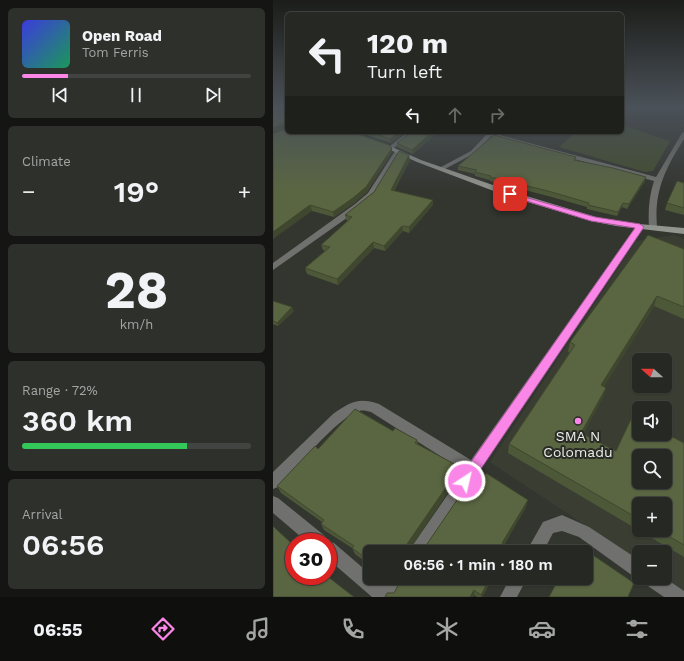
<!DOCTYPE html>
<html lang="en">
<head>
<meta charset="utf-8">
<style>
  body { margin:0; font-family:"Work Sans",sans-serif; background:#2e302b; color:#f1f3f6; height:100vh; display:flex; flex-direction:column; font-size:15px; white-space:nowrap }
  * { box-sizing:border-box; margin:0 }
  p { font-size:13px; color:#a4a6a6 }
  .icon { flex:none; width:22px; height:22px; fill:none; stroke:currentColor; stroke-width:2; stroke-linecap:round; stroke-linejoin:round }
  .map { position:relative; flex:1; overflow:hidden }
  .details { display:flex; flex-direction:column; gap:8px; padding:8px; background:#151613; width:273px }
  .details>* { flex:none }
  .guide { position:absolute; left:12px; top:12px; width:339px; height:122px; border-radius:6px; box-shadow:0 1px 3px #0004,0 0 0 1px #424441; background:#262823; color:#f1f3f6; overflow:hidden }
  .needle { width:26px; rotate:291deg }
  .tools { position:absolute; left:359px; top:353px; display:grid; gap:8px }
  .tools a { display:grid; place-items:center; width:40px; height:40px; border-radius:6px; background:#262823; box-shadow:0 1px 3px #0004,0 0 0 1px #424441; font-size:20px }
  .speed { position:absolute; left:12px; top:533px; display:flex; gap:8px; font-size:20px; font-weight:700; text-align:center }
  .speed>* { display:grid; place-content:center; width:52px; height:52px; border-radius:50%; background:#262823; box-shadow:0 1px 3px #0004,0 0 0 1px #424441; line-height:1 }
  .speed .limit { border:6px solid #d22; background:#fff; color:#111 }
  .pin { position:absolute; display:grid; place-items:center; width:34px; height:34px; color:#fff; margin:-17px; border-radius:8px; box-shadow:0 2px 6px #0006 }
  .me { position:absolute; width:44px; margin:-22px; rotate:35deg; stroke-linejoin:round; filter:drop-shadow(0 0 3px #0008) }
  .turn { display:flex; align-items:center; gap:14px; height:84px; padding:0 16px; font-size:18px }
  .turn .icon { width:52px; height:52px; stroke-width:2.5 }
  .turn b { display:block; font-size:28px; line-height:34px }
  .lanes { display:flex; align-items:center; height:38px; padding:0 16px; background:#0003; justify-content:center; gap:20px; direction:ltr }
  .lanes .off { opacity:.35 }
  .big { font-size:30px; font-weight:600; line-height:1.1 }
  .details .tile { flex:1; display:flex; flex-direction:column; justify-content:center; gap:6px; min-width:0; padding:0 14px; border-radius:6px; background:#2e302b }
  .details .dial { align-items:center; gap:0 }
  .dial b { font-size:52px; line-height:1 }
  .song { display:flex; align-items:center; gap:12px }
  .cover { width:48px; height:48px; border-radius:6px; background:linear-gradient(135deg,hsl(240 70% 55%),hsl(150 70% 35%)) }
  .played { height:4px; border-radius:2px; background:linear-gradient(90deg,#fa87e8 20%,#424441 20%) }
  .keys { display:flex; justify-content:space-around; direction:ltr }
  .heat { display:flex; justify-content:space-between; align-items:center; font-size:22px; direction:ltr }
  .charge { height:6px; border-radius:3px; background:linear-gradient(90deg,#34c759 72%,#424441 0) }
  .trip { position:absolute; left:90px; top:545px; width:230px; height:40px; border-radius:6px; background:#262823; box-shadow:0 1px 3px #0004,0 0 0 1px #424441; font-weight:600; line-height:40px; text-align:center }
  .tabs { display:flex; height:64px; justify-content:space-around; align-items:center; background:#0f100e; color:#a4a6a6 }
  .tabs .icon { width:28px; height:28px }
  .tabs .current { color:#fa87e8 }
  .tabs b { font-size:18px; color:#f1f3f6 }
  main { display:flex; flex:1; min-height:0 }
  .map>svg:first-child { display:block }
</style>
</head>
<body>
<main>
<section class="details">
<div class="tile">
<div class="song"><i class="cover"></i><div><b>Open Road</b><p>Tom Ferris</p></div></div>
<div class="played"></div>
<div class="keys"><svg class="icon" aria-label="previous" viewBox="0 0 24 24"><path d="M18 5L8 12l10 7zM5 5v14"/></svg><svg class="icon" aria-label="pause" viewBox="0 0 24 24"><path d="M8 5v14M16 5v14"/></svg><svg class="icon" aria-label="next" viewBox="0 0 24 24"><path d="M6 5l10 7-10 7zM19 5v14"/></svg></div>
</div>
<div class="tile"><p>Climate</p>
<div class="heat"><a>−</a><b class="big">19°</b><a>+</a></div>
</div>
<div class="tile dial"><b>28</b><p>km/h</p></div>
<div class="tile"><p>Range · 72%</p><b class="big">360 km</b><div class="charge"></div></div>
<div class="tile"><p>Arrival</p><b class="big">06:56</b></div>
</section>
<div class="map">
<svg width="411" height="597" viewBox="0 0 411 597">
  <rect width="100%" height="100%" fill="#33352f"/>
  <!-- built -->
  <path fill="#3a3e32" fill-rule="evenodd" d="M401 235 411 239V591L392 578V552H366V561L217 462 363 241ZM366 360H392V386H366ZM366 408H392V434H366ZM366 456H392V482H366ZM366 504H392V530H366Z"/>
  <!-- green -->
  <polygon fill="#434d2f" points="349,125 397,141 380,171 372,172 286,147 303,132 349,132"/>
  <g fill="none" stroke-linecap="round" stroke-linejoin="round">
    <!-- street -->
    <g fill="#70716e" fill-rule="evenodd">
      <polygon points="135,132 142,132 121,148 117,148 117,146"/>
      <path d="M206 132 219 133 383 177 409 133 411 132V139C392 169 381 191 384 227L380 230 376 227C375 211 376 196 381 181L218 136 202 153 170 170H166V168L198 151 213 135Z"/>
      <polygon points="122,151 127,152 101,196 88,208 0,270 0,263 82,204 95,193"/>
      <path d="M367 224 371 227 152 552H135L191 471 98 412C94 411 90 410 86 411 64 418 22 469 5 487L0 489V472L60 414C77 402 86 397 106 404L198 460 364 225Z"/>
      <polygon points="0,496 5,498 52,536 54,542 55,541 61,543 97,574 97,578 102,578 110,585 115,578 133,578 122,597 99,597 55,559 55,542 34,542 0,513"/>
      <polygon points="289,515 316,527 366,560 366,578 360,576 306,537 289,531 280,533 270,552 253,552 270,522"/>
      <polygon points="237,578 254,578 244,597 227,597"/>
      <polygon points="370,578 392,578 411,591 411,597 391,597 372,584"/>
    </g>
    <!-- secondary -->
    <polygon fill="#92948e" fill-rule="evenodd" points="104,142 108,142 148,160 240,192 323,217 343,222 411,228 411,234 343,226 318,221 234,196 144,162 104,144"/>
  </g>
  <!-- wall -->
  <g fill="#4d5839" fill-rule="evenodd">
    <polygon points="85,132 133,132 118,143"/>
    <polygon points="138,132 165,132 140,154 124,147 124,143"/>
    <polygon points="0,134 119,148 119,152 94,192 81,203 61,217 39,211"/>
    <polygon points="303,157 303,161 372,181 354,209 349,207 344,216 314,209 314,207 275,196 217,181 217,180 202,176 202,174 185,170 185,166"/>
    <polygon points="137,160 121,191 160,205 136,233 130,231 112,251 101,248 65,285 34,274 32,268 52,251 50,250 48,245 75,221 73,220 72,215 101,192"/>
    <polygon points="411,183 411,215 392,210 394,203"/>
    <path d="M411 249V319L381 306 331 386 330 397 310 434 343 451 411 443V557L235 453 236 444 297 353 295 352 297 342ZM366 504 392 530H366Z"/>
    <polygon points="0,301 21,311 5,326 0,324"/>
    <polygon points="120,431 144,440 145,444 187,467 187,474 138,547 152,547 253,507 231,545 235,547 234,552 97,552 97,565 82,554 79,548 51,530 48,524 49,522 8,493 4,486 45,449"/>
    <polygon points="220,578 209,597 204,597 201,595 200,597 112,597"/>
  </g>
  <!-- shaded-wall -->
  <g fill="#3f472e">
    <polygon points="12,123 14,128 0,133 0,128"/>
    <polygon points="126,132 133,132 118,143 117,139"/>
    <polygon points="159,132 165,132 140,154 139,150"/>
    <polygon points="119,148 119,152 94,192 81,203 61,217 60,212"/>
    <polygon points="136,155 137,160 118,195 118,190"/>
    <polygon points="373,177 372,181 354,209 356,204"/>
    <polygon points="160,200 160,205 136,233 136,227"/>
    <polygon points="350,203 349,207 344,216 345,212"/>
    <polygon points="37,205 39,211 0,239 0,232"/>
    <polygon points="129,226 130,231 112,251 111,246"/>
    <polygon points="100,242 101,248 65,285 64,279"/>
    <polygon points="384,296 381,306 326,395 328,385"/>
    <polygon points="19,307 21,311 5,326 4,323"/>
    <polygon points="333,388 330,397 306,442 308,433"/>
    <polygon points="187,467 187,474 135,552 132,547"/>
    <polygon points="255,500 253,507 228,549 229,543"/>
    <polygon points="18,543 21,546 21,550 16,545"/>
    <polygon points="217,578 220,578 209,597 208,597 208,595"/>
    <polygon points="201,590 201,595 200,597 197,597"/>
  </g>
  <!-- building -->
  <g fill="#5a6642" stroke="#3f472e" fill-rule="evenodd">
    <polygon points="0,107 6,107 14,110 13,107 14,107 14,125 12,123 0,128"/>
    <polygon points="14,128 14,132 79,132 116,145 119,148 93,187 80,198 60,212 37,205 0,232 0,134"/>
    <polygon points="97,132 126,132 117,139"/>
    <polygon points="138,132 159,132 139,150 124,143"/>
    <polygon points="221,135 303,157 301,160 340,168 373,177 356,204 350,203 345,212 315,205 316,203 275,191 217,177 218,176 202,172 204,170 185,166"/>
    <polygon points="126,151 136,155 118,190 160,200 136,227 129,226 111,246 100,242 64,279 32,268 57,247 48,245 79,217 72,215 101,192"/>
    <polygon points="404,181 411,183 411,208 394,203"/>
    <path d="M375 235 411 249V307L384 296 328 385 333 388 308 433 343 451 359 417 366 420V434H392V433L411 443V545L385 530H392V504H366V519L236 444 302 345 297 342ZM366 456H392V482H366Z"/>
    <polygon points="0,301 19,307 4,323 0,321"/>
    <polygon points="82,409 120,431 122,428 144,440 142,443 187,467 132,547 152,547 201,475 209,480 213,473 255,500 229,543 235,547 232,552 97,552 97,561 79,548 81,546 48,524 51,520 4,486 42,446 45,449"/>
    <polygon points="0,526 18,543 16,545 21,549 21,576 54,576 81,597 0,597"/>
    <polygon points="305,545 361,583 355,597 276,597 286,578 313,578 313,552 301,552"/>
    <polygon points="129,578 217,578 208,595 201,590 197,597 112,597 114,593 121,593"/>
  </g>
  <!-- sky -->
  <linearGradient id="sky" x2="0" y2="1"><stop stop-color="#1c1d1a"/><stop offset="0.56" stop-color="#4a5158"/><stop offset="1" stop-color="#4a5158" stop-opacity="0"/></linearGradient>
  <rect width="411" height="191" fill="url(#sky)"/>
  <!-- route -->
  <polygon fill="#fa87e8" stroke="#a25897" points="234,192 322,217 367,224 371,227 197,485 192,487 188,485 186,481 188,476 362,228 318,221 234,195"/>
  <!-- markers -->
  <circle fill="#fa87e8" stroke="#292b25" stroke-width="1.5" cx="305" cy="421" r="4"/>
  <g text-anchor="middle" stroke-width="4" stroke-linejoin="round" paint-order="stroke">
    <!-- near-poi labels -->
    <g font-size="14" fill="#edefeb" stroke="#292b25">
      <text x="305" y="441">SMA N<tspan x="305" dy="16">Colomadu</tspan></text>
    </g>
  </g>
</svg>
<div class="tools">
<a><svg class="needle" viewBox="-14 -14 28 28"><path d="M0-13l5 13h-10z" fill="#e53935"/><path d="M0 13l5-13h-10z" fill="#a4a6a6"/></svg></a>
<a><svg class="icon" aria-label="sound" viewBox="0 0 24 24"><path d="M4 9h4l5-4v14l-5-4H4zM17 9q2 3 0 6"/></svg></a>
<a><svg class="icon" aria-label="search" viewBox="0 0 24 24"><circle cx="10" cy="10" r="6"/><path d="M15 15l6 6"/></svg></a>
<a>+</a>
<a>−</a>
</div>
<div class="speed"><div class="limit">30</div></div>
<div class="pin" style="left:237px;top:194px;background:#d93025"><svg class="icon" aria-label="arrive" viewBox="0 0 24 24"><path d="M6 21V4h12l-3 4 3 4H6"/></svg></div>
<svg class="me" style="left:192px;top:481px" viewBox="-20 -20 40 40"><circle r="17" fill="#fa87e8" stroke="#fff" stroke-width="3"/><path d="M0-11L8 9 0 5-8 9z" fill="#fff"/></svg>
<div class="trip">06:56 · 1 min · 180 m</div>
<div class="guide">
<div class="turn"><svg class="icon" aria-label="left" viewBox="0 0 24 24"><path d="M17 20v-9H6M10 6l-5 5 5 5"/></svg><div><b>120 m</b>Turn left</div></div>
<div class="lanes"><svg class="icon" aria-label="left" viewBox="0 0 24 24"><path d="M17 20v-9H6M10 6l-5 5 5 5"/></svg><svg class="icon off" aria-label="ahead" viewBox="0 0 24 24"><path d="M12 20V5M6 11l6-6 6 6"/></svg><svg class="icon off" aria-label="right" viewBox="0 0 24 24"><path d="M7 20v-9h11M14 6l5 5-5 5"/></svg></div>
</div>
</div>
</main>
<nav class="tabs">
<b>06:55</b>
<svg class="icon current" aria-label="directions" viewBox="0 0 24 24"><path d="M12 3l9 9-9 9-9-9zM9 14v-3h6M13 9l2 2-2 2"/></svg>
<svg class="icon" aria-label="music" viewBox="0 0 24 24"><path d="M9 18V5l10-2v13"/><circle cx="6" cy="18" r="3"/><circle cx="16" cy="16" r="3"/></svg>
<svg class="icon" aria-label="phone" viewBox="0 0 24 24"><path d="M5 4h4l2 5-3 2q2 4 5 5l2-3 5 2v4C11 20 4 13 5 4z"/></svg>
<svg class="icon" aria-label="climate" viewBox="0 0 24 24"><path d="M12 3v18M4 7l16 10M4 17L20 7"/></svg>
<svg class="icon" aria-label="car" viewBox="0 0 24 24"><path d="M5 17H2v-5l4-1 3-4h7l3 4 3 1v5h-3M9 17h6M6 11h13"/><circle cx="7" cy="17" r="2"/><circle cx="17" cy="17" r="2"/></svg>
<svg class="icon" aria-label="filters" viewBox="0 0 24 24"><path d="M4 7h16M4 17h16"/><circle cx="9" cy="7" r="2"/><circle cx="15" cy="17" r="2"/></svg>
</nav>
</body>
</html>
